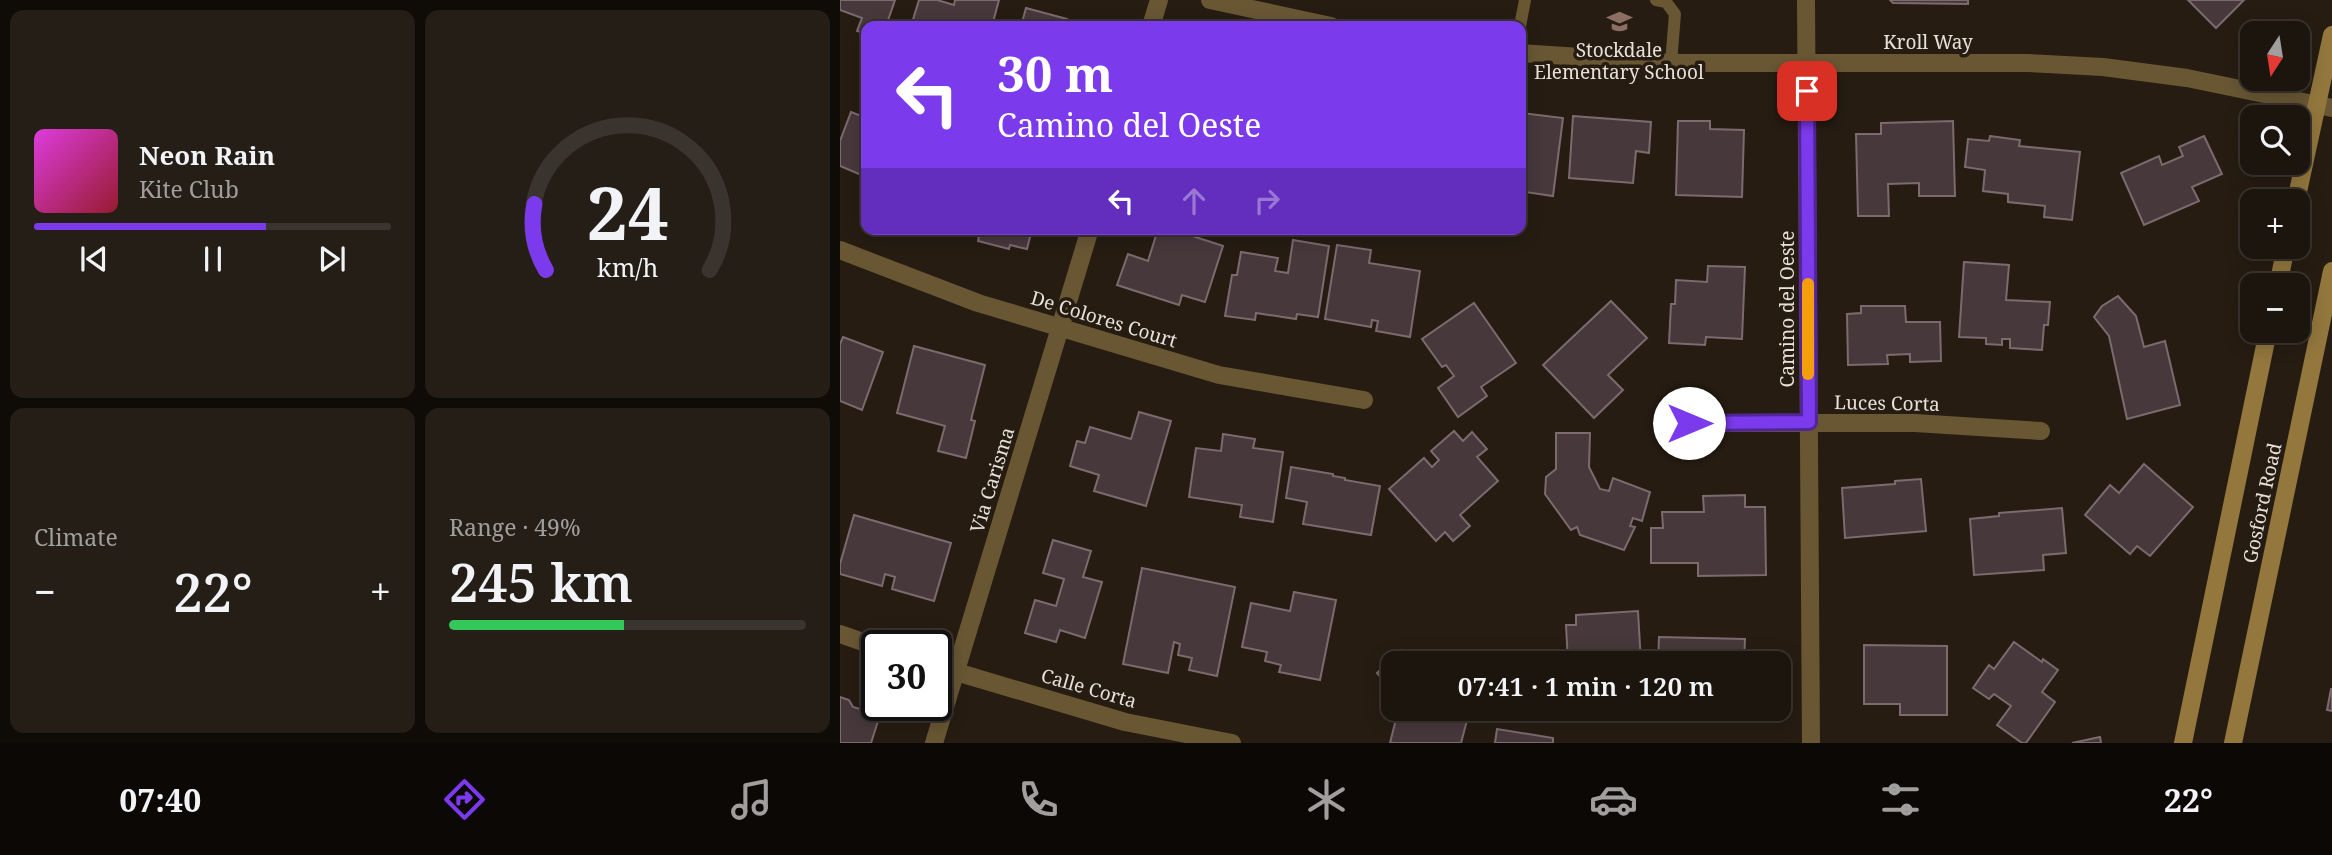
<!DOCTYPE html>
<html lang="en">
<head>
<meta charset="utf-8">
<style>
  body { margin:0; font-family:"Noto Serif",serif; background:#251e17; color:#f1f3f6; height:100vh; display:flex; flex-direction:column; font-size:26px; white-space:nowrap }
  * { box-sizing:border-box; margin:0 }
  p { font-size:23px; color:#a09f9e }
  .icon { flex:none; width:38px; height:38px; fill:none; stroke:currentColor; stroke-width:2; stroke-linecap:round; stroke-linejoin:round }
  .map { position:relative; flex:1; overflow:hidden }
  .details { display:flex; flex-direction:column; gap:10px; padding:10px; background:#0f0c08; width:840px }
  .details>* { flex:none }
  .banner { position:absolute; left:21px; top:21px; width:665px; height:214px; border-radius:14px; box-shadow:0 4px 18px #0003,0 0 0 2px #3a342e; background:#7c3aed; color:#fff; overflow:hidden }
  .needle { width:46px; rotate:192deg }
  .tools { position:absolute; left:1400px; top:21px; display:grid; gap:14px }
  .tools a { display:grid; place-items:center; width:70px; height:70px; border-radius:14px; background:#1c150e; box-shadow:0 4px 18px #0003,0 0 0 2px #3a342e; font-size:35px }
  .speed { position:absolute; left:21px; top:630px; display:flex; gap:14px; font-size:35px; font-weight:700; text-align:center }
  .speed>* { display:grid; place-content:center; width:91px; height:91px; border-radius:50%; background:#1c150e; box-shadow:0 4px 18px #0003,0 0 0 2px #3a342e; line-height:1 }
  .speed .limit { border:4px solid #111; border-radius:10px; background:#fff; color:#111 }
  .pin { position:absolute; display:grid; place-items:center; width:60px; height:60px; color:#fff; margin:-30px; border-radius:14px; box-shadow:0 4px 10px #0006 }
  .me { position:absolute; width:77px; margin:-38px; rotate:90deg; stroke-linejoin:round; filter:drop-shadow(0 0 5px #0008) }
  .turn { display:flex; align-items:center; gap:24px; height:147px; padding:0 21px; font-size:32px }
  .turn .icon { width:91px; height:91px; stroke-width:2.5 }
  .turn b { display:block; font-size:49px; line-height:60px }
  .lanes { display:flex; align-items:center; height:66px; padding:0 21px; background:#0003; justify-content:center; gap:35px; direction:ltr }
  .lanes .off { opacity:.35 }
  .big { font-size:52px; font-weight:600; line-height:1.1 }
  .details .card { flex:1; display:flex; flex-direction:column; justify-content:center; gap:10px; min-width:0; padding:0 24px; border-radius:14px; background:#251e17 }
  .details .dial { align-items:center; gap:0 }
  .dial svg { height:182px; overflow:visible; fill:none; stroke:#3a342e; stroke-width:7; stroke-linecap:round; text-anchor:middle }
  .dial text { fill:#f1f3f6; stroke:none }
  .song { display:flex; align-items:center; gap:21px }
  .cover { width:84px; height:84px; border-radius:10px; background:linear-gradient(135deg,hsl(300 70% 55%),hsl(350 70% 35%)) }
  .played { height:7px; border-radius:4px; background:linear-gradient(90deg,#7c3aed 65%,#3a342e 65%) }
  .keys { display:flex; justify-content:space-around; direction:ltr }
  .heat { display:flex; justify-content:space-between; align-items:center; font-size:38px; direction:ltr }
  .charge { height:10px; border-radius:5px; background:linear-gradient(90deg,#34c759 49%,#3a342e 0) }
  .details .tiles { flex:1; display:grid; gap:10px; grid-template-columns:repeat(2,1fr) }
  .trip { position:absolute; left:541px; top:651px; width:410px; height:70px; border-radius:14px; background:#1c150e; box-shadow:0 4px 18px #0003,0 0 0 2px #3a342e; font-weight:600; line-height:70px; text-align:center }
  .tabs { display:flex; height:112px; justify-content:space-around; align-items:center; background:#0b0806; color:#a09f9e }
  .tabs .icon { width:49px; height:49px }
  .tabs .current { color:#7c3aed }
  .tabs b { font-size:32px; color:#f1f3f6 }
  main { display:flex; flex:1; min-height:0 }
  .map>svg:first-child { display:block }
</style>
</head>
<body>
<main>
<section class="details">
<div class="tiles">
<div class="card">
<div class="song"><i class="cover"></i><div><b>Neon Rain</b><p>Kite Club</p></div></div>
<div class="played"></div>
<div class="keys"><svg class="icon" aria-label="previous" viewBox="0 0 24 24"><path d="M18 5L8 12l10 7zM5 5v14"/></svg><svg class="icon" aria-label="pause" viewBox="0 0 24 24"><path d="M8 5v14M16 5v14"/></svg><svg class="icon" aria-label="next" viewBox="0 0 24 24"><path d="M6 5l10 7-10 7zM19 5v14"/></svg></div>
</div>
<div class="card dial"><svg viewBox="0 0 100 80">
<path d="M14 69A42 42 0 1 1 86 69"/>
<path d="M14 69A42 42 0 0 1 9 40" stroke="#7c3aed"/>
<text x="50" y="56" font-size="32" font-weight="700">24</text>
<text x="50" y="72" font-size="11">km/h</text>
</svg></div>
<div class="card"><p>Climate</p>
<div class="heat"><a>−</a><b class="big">22°</b><a>+</a></div>
</div>
<div class="card"><p>Range · 49%</p><b class="big">245 km</b><div class="charge"></div></div>
</div>
</section>
<div class="map">
<svg width="1492" height="743" viewBox="0 0 1492 743">
  <rect width="100%" height="100%" fill="#261c12"/>
  <!-- building -->
  <g fill="#47383c" stroke="#7c6a6f" stroke-width="2">
    <polygon points="0,0 55,0 46,26 26,26 26,34 17,31 22,18 0,10"/>
    <polygon points="79,0 97,0 114,5 115,0 159,0 152,26 71,26"/>
    <polygon points="1050,0 1128,0 1128,4 1053,3"/>
    <polygon points="1348,0 1404,0 1376,28"/>
    <polygon points="186,8 227,19 225,26 181,26"/>
    <polygon points="11,112 26,118 26,177 0,166 0,141"/>
    <polygon points="681,113 723,118 713,196 685,192 687,179 681,178"/>
    <polygon points="733,116 811,122 809,153 796,151 793,183 729,178"/>
    <polygon points="838,121 870,121 870,129 904,130 902,197 836,195"/>
    <polygon points="1113,121 1115,196 1079,196 1079,183 1048,184 1049,216 1018,216 1016,134 1041,134 1041,123"/>
    <polygon points="1150,136 1180,140 1179,146 1240,152 1232,220 1204,217 1205,206 1168,202 1168,194 1143,191 1145,170 1125,167 1128,139 1149,141"/>
    <polygon points="1364,136 1382,174 1352,187 1359,201 1304,225 1281,173 1319,156 1322,165 1343,156 1339,147"/>
    <polygon points="114,229 192,229 187,249 170,245 169,249 138,241 139,236"/>
    <polygon points="318,229 331,229 383,246 365,302 342,295 339,305 277,285 288,254 308,261"/>
    <polygon points="453,240 489,246 478,317 457,314 456,319 416,313 415,320 385,316 392,275 397,275 401,252 438,258 435,271 448,273"/>
    <polygon points="497,245 531,250 529,263 580,271 570,337 536,331 538,321 532,320 531,327 485,319"/>
    <polygon points="1124,262 1169,265 1166,300 1210,302 1208,325 1204,325 1202,350 1170,348 1170,339 1162,339 1162,345 1146,344 1146,338 1119,337"/>
    <polygon points="868,266 905,267 902,339 866,337 865,345 829,343 831,304 835,304 836,280 867,282"/>
    <polygon points="1278,296 1296,316 1304,347 1325,341 1340,405 1287,419 1269,336 1254,317 1262,306"/>
    <polygon points="771,301 807,338 768,375 783,390 754,418 703,365"/>
    <polygon points="634,303 676,363 641,387 647,396 618,417 598,388 614,376 606,365 602,367 582,339"/>
    <polygon points="1021,306 1065,306 1066,322 1100,322 1101,361 1070,362 1070,354 1047,355 1048,364 1008,365 1007,314 1021,313"/>
    <polygon points="3,337 43,352 22,410 0,401 0,344"/>
    <polygon points="74,346 145,365 131,420 135,421 126,458 98,451 105,426 57,413"/>
    <polygon points="299,412 331,421 306,506 254,491 259,475 230,466 237,441 245,443 250,427 291,439"/>
    <polygon points="614,431 623,441 632,432 647,449 637,457 658,481 620,515 630,526 613,541 605,532 596,541 549,489 584,458 592,467 599,460 591,451"/>
    <polygon points="716,433 750,433 749,467 760,489 769,491 773,478 810,492 802,521 793,518 790,526 795,527 784,550 740,535 737,527 731,530 705,494 706,477 716,469"/>
    <polygon points="383,434 415,439 413,448 443,452 433,522 400,517 402,505 349,497 356,448 381,451"/>
    <polygon points="1304,464 1353,507 1310,556 1297,546 1290,554 1245,515 1270,485 1279,493"/>
    <polygon points="451,467 493,474 493,476 505,478 505,480 540,486 531,535 463,524 467,502 446,498"/>
    <polygon points="1081,479 1086,531 1005,538 1002,488 1055,484 1055,481"/>
    <polygon points="905,495 905,507 925,507 926,575 858,576 858,563 811,563 811,528 823,528 822,512 864,512 863,496"/>
    <polygon points="1222,508 1226,553 1203,555 1204,570 1134,575 1130,519 1159,516 1159,513"/>
    <polygon points="14,515 111,543 94,601 52,589 55,577 45,574 42,586 0,574 0,564"/>
    <polygon points="213,540 251,551 243,577 262,582 245,638 220,630 216,642 185,633 195,600 216,606 224,579 203,573"/>
    <polygon points="302,568 395,587 377,676 349,670 352,658 338,655 340,644 334,642 328,673 283,664"/>
    <polygon points="454,592 496,600 480,680 439,672 441,665 425,661 427,652 402,647 411,603 450,611"/>
    <polygon points="798,611 801,663 728,663 726,625 736,625 736,615"/>
    <polygon points="819,637 905,639 904,663 818,663"/>
    <polygon points="1174,642 1202,662 1203,659 1218,670 1202,692 1215,702 1186,743 1182,743 1157,725 1171,706 1154,694 1149,699 1133,688 1149,665 1154,669"/>
    <polygon points="1024,645 1107,646 1107,715 1060,715 1060,704 1024,704"/>
    <polygon points="562,650 573,663 553,663 553,691 537,673"/>
    <polygon points="1491,689 1492,689 1492,711 1487,710"/>
    <polygon points="0,697 9,700 13,707 40,715 31,743 0,743"/>
    <polygon points="569,709 610,709 614,713 615,709 630,709 621,743 550,743 558,711 568,714"/>
    <polygon points="657,729 713,738 713,743 655,743"/>
    <polygon points="1260,737 1261,743 1232,743"/>
  </g>
  <g fill="none" stroke-linecap="round" stroke-linejoin="round">
    <!-- lane -->
    <g stroke="#695734" stroke-width="12">
      <polyline points="816,0 826,2 835,14 831,63"/>
      <polyline points="680,26 685,0"/>
    </g>
    <!-- street -->
    <g stroke="#695734" stroke-width="18">
      <polyline points="370,0 491,26"/>
      <polyline points="966,0 971,743"/>
      <polyline points="311,26 319,0"/>
      <polyline points="681,53 831,63 1188,63 1263,67 1347,78 1492,108"/>
      <polyline points="0,250 138,303 379,375 524,400"/>
      <polyline points="849,423 1075,423 1201,431"/>
      <polyline points="0,634 37,647"/>
      <polyline points="96,666 285,722 392,743"/>
      <polyline points="94,743 250,229"/>
    </g>
    <!-- secondary -->
    <g stroke="#93773d" stroke-width="18">
      <polyline points="1456,201 1492,35"/>
      <polyline points="1438,285 1446,247"/>
      <polyline points="1343,743 1428,331"/>
      <polyline points="1393,743 1492,271"/>
    </g>
  </g>
  <g fill="none" stroke-linecap="round" stroke-linejoin="round">
    <defs>
      <polyline id="route" points="849,423 969,422 967,91"/>
    </defs>
    <!-- route casing -->
    <use href="#route" stroke="#51269a" stroke-width="18"/>
    <!-- route -->
    <use href="#route" stroke="#7c3aed" stroke-width="12"/>
    <!-- slow -->
    <polyline stroke="#f59e0b" stroke-width="12" points="968,284 968,374"/>
  </g>
  <!-- icons -->
  <defs>
    <symbol id="school-bare" viewBox="-9 -9 18 18"><path d="M0-5L7-2L0 1L-7-2ZM-4 1L0 2.5L4 1V4Q0 6-4 4Z" fill="#8d6e63" stroke="#261c12" stroke-width="2.5" paint-order="stroke"/></symbol>
  </defs>
  <g fill-rule="evenodd">
    <use href="#school-bare" x="762" y="4" width="35" height="35"/>
  </g>
  <g text-anchor="middle" stroke-width="7" stroke-linejoin="round" paint-order="stroke">
    <!-- street labels -->
    <g font-size="19" fill="#e7e1da" stroke="#261c12">
      <text x="1088" y="49">Kroll Way</text>
      <text transform="translate(947 309) rotate(-90)" y="7">Camino del Oeste</text>
      <text transform="translate(264 319) rotate(17)" y="7">De Colores Court</text>
      <text transform="translate(1047 403) rotate(1)" y="7">Luces Corta</text>
      <text transform="translate(152 480) rotate(-73)" y="7">Via Carisma</text>
      <text transform="translate(1422 503) rotate(-78)" y="7">Gosford Road</text>
      <text transform="translate(249 688) rotate(16)" y="7">Calle Corta</text>
    </g>
    <!-- poi labels -->
    <g font-size="19" fill="#e7e1da" stroke="#261c12">
      <text x="779" y="57">Stockdale<tspan x="779" dy="22">Elementary School</tspan></text>
    </g>
  </g>
</svg>
<div class="tools">
<a><svg class="needle" viewBox="-14 -14 28 28"><path d="M0-13l5 13h-10z" fill="#e53935"/><path d="M0 13l5-13h-10z" fill="#a09f9e"/></svg></a>
<a><svg class="icon" aria-label="search" viewBox="0 0 24 24"><circle cx="10" cy="10" r="6"/><path d="M15 15l6 6"/></svg></a>
<a>+</a>
<a>−</a>
</div>
<div class="speed"><div class="limit">30</div></div>
<div class="pin" style="left:967px;top:91px;background:#d93025"><svg class="icon" aria-label="arrive" viewBox="0 0 24 24"><path d="M6 21V4h12l-3 4 3 4H6"/></svg></div>
<svg class="me" style="left:849px;top:423px" viewBox="-20 -20 40 40"><circle r="19" fill="#fff"/><path d="M0-13L10 11 0 6-10 11z" fill="#7c3aed"/></svg>
<div class="trip">07:41 · 1 min · 120 m</div>
<div class="banner">
<div class="turn"><svg class="icon" aria-label="left" viewBox="0 0 24 24"><path d="M17 20v-9H6M10 6l-5 5 5 5"/></svg><div><b>30 m</b>Camino del Oeste</div></div>
<div class="lanes"><svg class="icon" aria-label="left" viewBox="0 0 24 24"><path d="M17 20v-9H6M10 6l-5 5 5 5"/></svg><svg class="icon off" aria-label="ahead" viewBox="0 0 24 24"><path d="M12 20V5M6 11l6-6 6 6"/></svg><svg class="icon off" aria-label="right" viewBox="0 0 24 24"><path d="M7 20v-9h11M14 6l5 5-5 5"/></svg></div>
</div>
</div>
</main>
<nav class="tabs">
<b>07:40</b>
<svg class="icon current" aria-label="directions" viewBox="0 0 24 24"><path d="M12 3l9 9-9 9-9-9zM9 14v-3h6M13 9l2 2-2 2"/></svg>
<svg class="icon" aria-label="music" viewBox="0 0 24 24"><path d="M9 18V5l10-2v13"/><circle cx="6" cy="18" r="3"/><circle cx="16" cy="16" r="3"/></svg>
<svg class="icon" aria-label="phone" viewBox="0 0 24 24"><path d="M5 4h4l2 5-3 2q2 4 5 5l2-3 5 2v4C11 20 4 13 5 4z"/></svg>
<svg class="icon" aria-label="climate" viewBox="0 0 24 24"><path d="M12 3v18M4 7l16 10M4 17L20 7"/></svg>
<svg class="icon" aria-label="car" viewBox="0 0 24 24"><path d="M5 17H2v-5l4-1 3-4h7l3 4 3 1v5h-3M9 17h6M6 11h13"/><circle cx="7" cy="17" r="2"/><circle cx="17" cy="17" r="2"/></svg>
<svg class="icon" aria-label="filters" viewBox="0 0 24 24"><path d="M4 7h16M4 17h16"/><circle cx="9" cy="7" r="2"/><circle cx="15" cy="17" r="2"/></svg>
<b>22°</b>
</nav>
</body>
</html>
